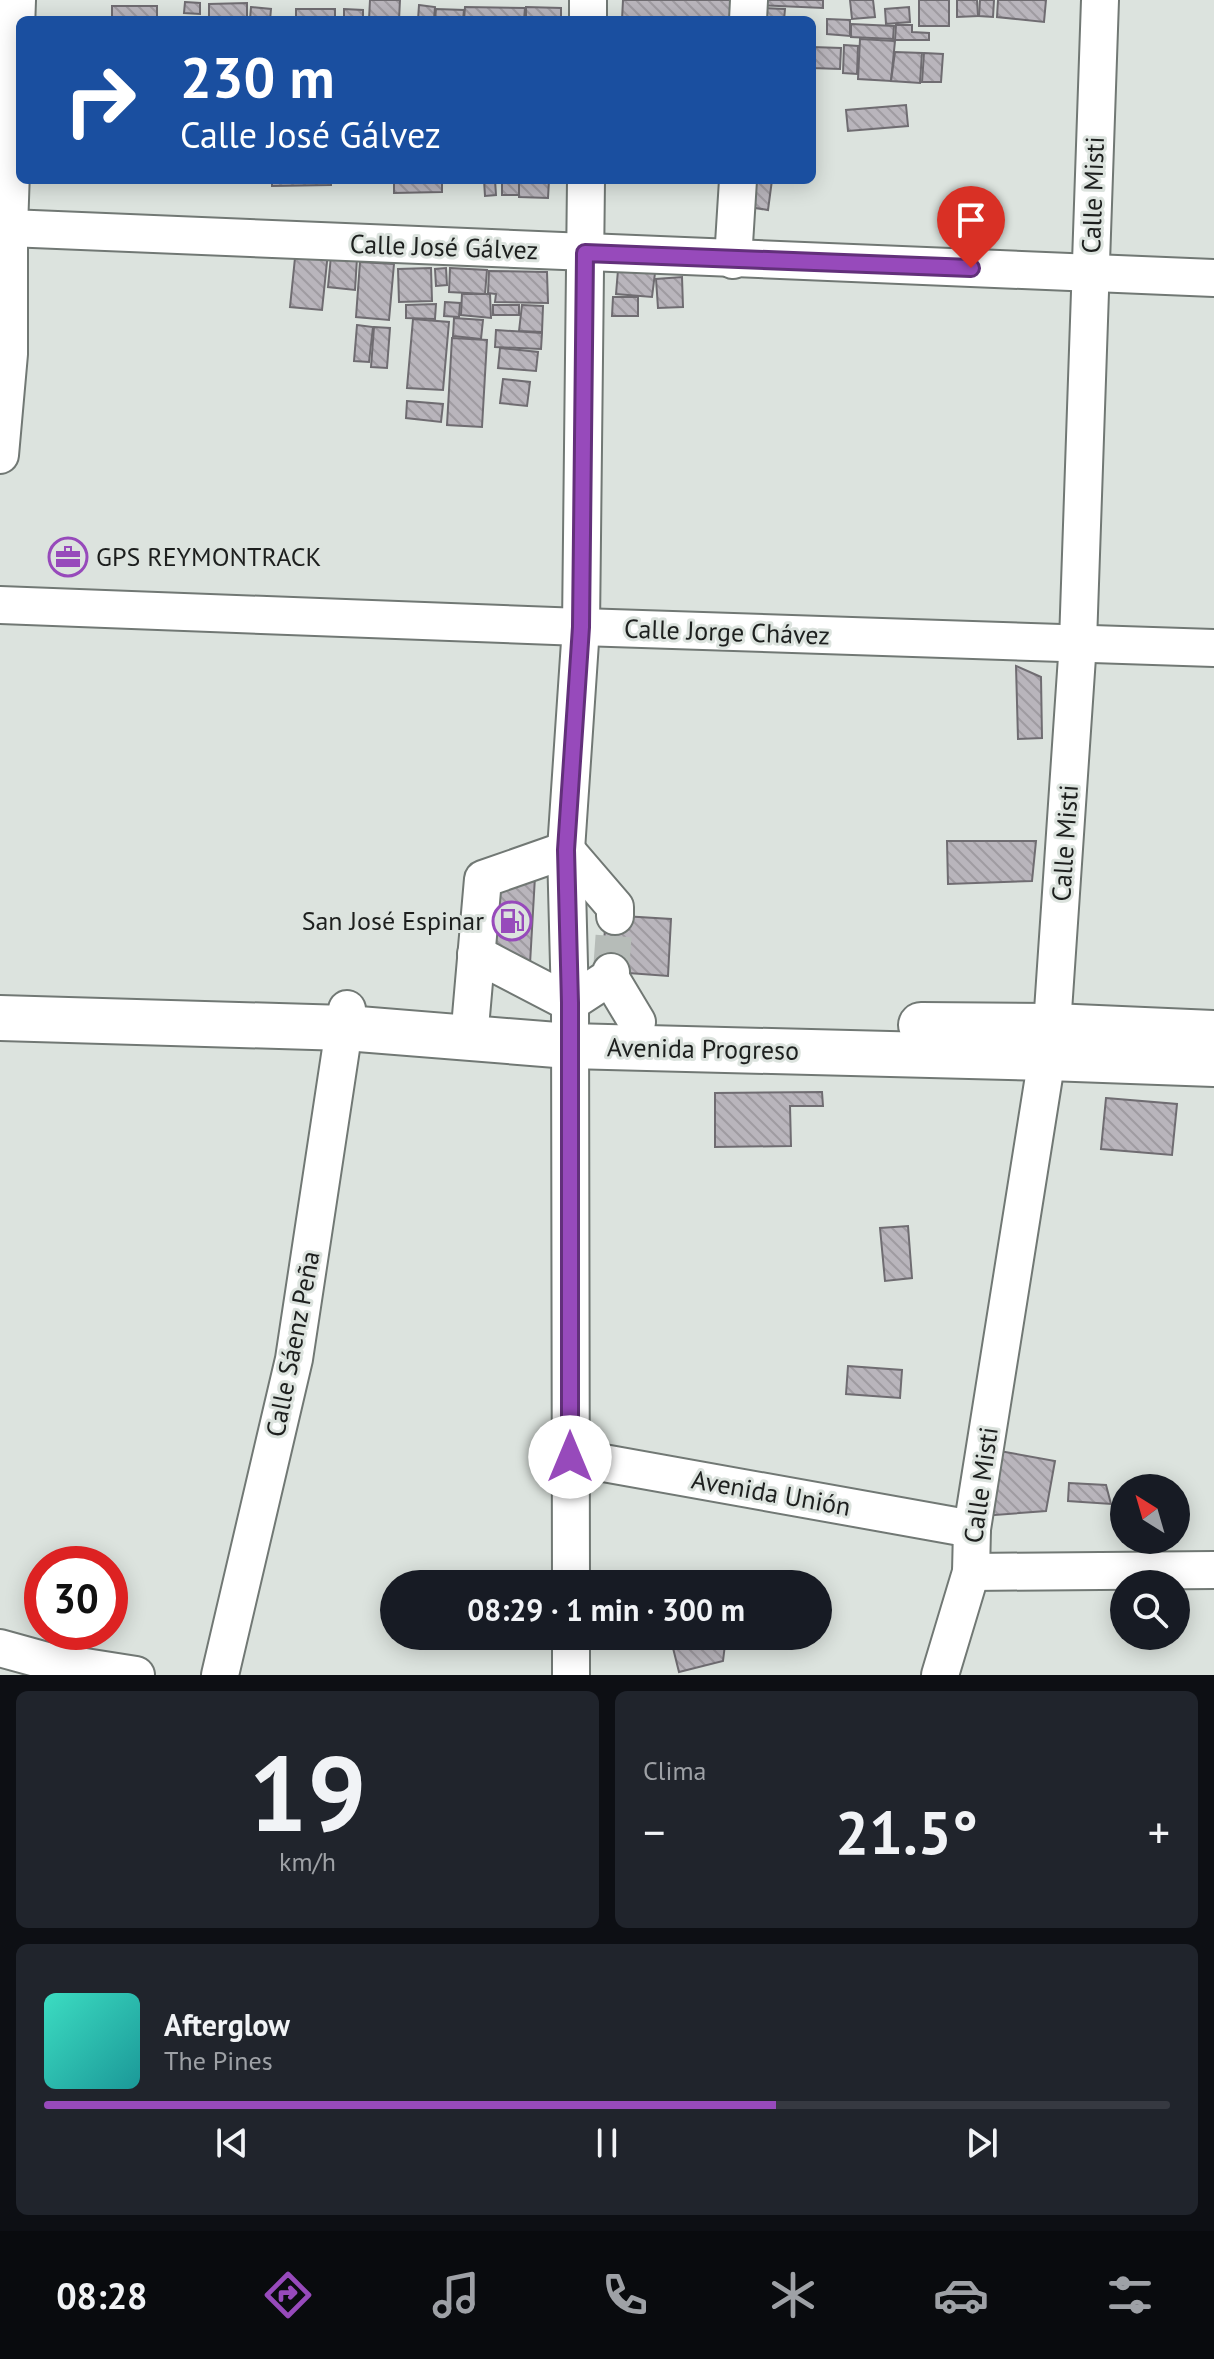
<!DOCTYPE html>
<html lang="es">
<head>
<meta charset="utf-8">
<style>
  body { margin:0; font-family:"PT Sans",sans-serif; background:#20242c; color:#f1f3f6; height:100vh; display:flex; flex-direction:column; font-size:30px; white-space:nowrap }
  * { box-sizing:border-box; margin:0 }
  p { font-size:26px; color:#9ea1a6 }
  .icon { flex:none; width:44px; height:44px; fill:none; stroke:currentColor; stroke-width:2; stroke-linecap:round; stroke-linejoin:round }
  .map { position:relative; height:1675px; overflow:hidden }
  .sheet { display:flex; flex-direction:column; gap:16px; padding:16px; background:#0d0f14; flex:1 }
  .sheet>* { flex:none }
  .hud { position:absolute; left:16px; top:16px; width:800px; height:168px; border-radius:12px; box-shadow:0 4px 20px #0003; background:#1a4fa0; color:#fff; overflow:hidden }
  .needle { width:52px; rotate:323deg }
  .fabs { position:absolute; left:1110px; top:1474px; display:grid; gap:16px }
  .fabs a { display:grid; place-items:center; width:80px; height:80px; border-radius:50%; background:#171b24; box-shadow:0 4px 20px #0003; font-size:40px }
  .speed { position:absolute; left:24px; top:1546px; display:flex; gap:16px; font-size:40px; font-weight:700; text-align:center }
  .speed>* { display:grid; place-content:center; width:104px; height:104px; border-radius:50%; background:#171b24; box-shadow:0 4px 20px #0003; line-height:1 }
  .speed .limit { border:12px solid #d22; background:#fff; color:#111 }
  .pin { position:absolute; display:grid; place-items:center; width:68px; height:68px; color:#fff; margin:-82px -34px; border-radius:50% 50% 50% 0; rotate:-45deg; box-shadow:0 0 8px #0007 }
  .pin .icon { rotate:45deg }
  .me { position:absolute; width:88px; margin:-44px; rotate:0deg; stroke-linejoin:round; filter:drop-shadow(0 0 6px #0008) }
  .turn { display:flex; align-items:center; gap:28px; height:168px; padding:0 32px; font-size:36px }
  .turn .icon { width:104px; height:104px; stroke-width:2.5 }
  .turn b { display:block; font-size:56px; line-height:68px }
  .big { font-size:60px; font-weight:600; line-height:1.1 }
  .sheet .card { flex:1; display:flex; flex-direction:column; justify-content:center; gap:12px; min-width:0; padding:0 28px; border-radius:12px; background:#20242c }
  .sheet .dial { align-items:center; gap:0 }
  .dial b { font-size:104px; line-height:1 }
  .song { display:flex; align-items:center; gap:24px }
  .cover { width:96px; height:96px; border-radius:12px; background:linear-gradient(135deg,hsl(170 70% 55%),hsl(180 70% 35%)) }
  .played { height:8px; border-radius:4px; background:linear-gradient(90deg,#974abb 65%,#363941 65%) }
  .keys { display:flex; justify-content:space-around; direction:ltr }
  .heat { display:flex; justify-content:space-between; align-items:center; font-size:44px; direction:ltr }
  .sheet .tiles { flex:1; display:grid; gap:16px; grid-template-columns:1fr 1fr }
  .card:last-child { grid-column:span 2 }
  .trip { position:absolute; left:380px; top:1570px; width:452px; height:80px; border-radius:40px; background:#171b24; box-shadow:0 4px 20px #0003; font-weight:600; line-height:80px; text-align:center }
  .dock { display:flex; height:128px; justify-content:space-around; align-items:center; background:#090b0e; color:#9ea1a6 }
  .dock .icon { width:56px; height:56px }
  .dock .selected { color:#974abb }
  .dock b { font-size:36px; color:#f1f3f6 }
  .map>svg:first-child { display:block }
</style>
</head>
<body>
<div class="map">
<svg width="1214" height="1675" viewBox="0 0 1214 1675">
  <defs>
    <pattern id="building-back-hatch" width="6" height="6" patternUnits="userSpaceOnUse" patternTransform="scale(2)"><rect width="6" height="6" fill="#b9b5bc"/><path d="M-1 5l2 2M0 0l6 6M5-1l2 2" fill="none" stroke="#9f9ba1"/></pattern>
  </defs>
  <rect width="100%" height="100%" fill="#dce3de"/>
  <!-- building -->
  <g fill="url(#building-back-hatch)" stroke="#6f6c71" stroke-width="2">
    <polygon points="370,0 400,0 399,20 369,20"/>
    <polygon points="623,0 738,0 737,20 622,20"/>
    <polygon points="757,0 823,0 823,8 757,5"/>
    <polygon points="850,0 873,0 875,17 852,19"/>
    <rect x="919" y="0" width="30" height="26"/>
    <polygon points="957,0 977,0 978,16 957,17"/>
    <polygon points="980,0 994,0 993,17 979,16"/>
    <polygon points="998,0 1046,0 1044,22 997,17"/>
    <polygon points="185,2 200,3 200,14 184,13"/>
    <polygon points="247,3 247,20 209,20 209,4"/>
    <polygon points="419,5 435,7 434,20 418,20"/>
    <rect x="112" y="6" width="45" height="14"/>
    <polygon points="251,7 271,9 270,20 250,20"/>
    <polygon points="465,7 525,8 524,20 464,20"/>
    <polygon points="526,7 561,8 561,20 526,20"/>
    <polygon points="909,7 910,22 886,24 885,9"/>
    <polygon points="761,8 785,9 784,20 760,20"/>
    <rect x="296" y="9" width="39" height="11"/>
    <polygon points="344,9 363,10 363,20 344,20"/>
    <polygon points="436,9 464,10 463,20 435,20"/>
    <polygon points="827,19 850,20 850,36 827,34"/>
    <polygon points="851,24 894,26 893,39 851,37"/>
    <polygon points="896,25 912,25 912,32 929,33 929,40 895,40"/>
    <polygon points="860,39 895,41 891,81 858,79"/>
    <polygon points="844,45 858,46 857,74 843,73"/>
    <polygon points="812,47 841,48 840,69 812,68"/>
    <polygon points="895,52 922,53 920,83 891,81"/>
    <polygon points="924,53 943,54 941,82 922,82"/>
    <polygon points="906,105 908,126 848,131 846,110"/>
    <polygon points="272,180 331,180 331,185 272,186"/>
    <polygon points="394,180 442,180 442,192 394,193"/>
    <polygon points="484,180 495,180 496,195 485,196"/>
    <rect x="502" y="180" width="17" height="15"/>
    <polygon points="519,180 549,180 548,198 519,197"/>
    <polygon points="745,180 772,180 768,210 742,206"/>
    <polygon points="296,248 328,252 322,310 290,307"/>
    <polygon points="331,256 357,258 355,290 328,287"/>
    <polygon points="360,262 394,264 389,320 356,317"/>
    <polygon points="431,268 432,301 399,302 398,269"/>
    <polygon points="446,268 447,285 436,286 435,269"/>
    <polygon points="450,268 487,270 485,294 449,292"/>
    <polygon points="618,270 655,273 652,297 616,294"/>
    <polygon points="489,271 547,272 548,303 495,302 496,294 488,293"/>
    <polygon points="682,277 683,307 658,308 656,279"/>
    <polygon points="462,294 490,294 491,318 461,315"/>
    <polygon points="613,297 638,297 638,316 612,316"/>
    <polygon points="445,302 460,303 459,317 444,316"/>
    <polygon points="436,304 435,319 406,318 406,305"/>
    <rect x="493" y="305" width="26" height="10"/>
    <polygon points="522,305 543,306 542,332 519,331"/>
    <polygon points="454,318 483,320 481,339 453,336"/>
    <polygon points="413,319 449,322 443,390 407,388"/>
    <polygon points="357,325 373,327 369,362 354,361"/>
    <polygon points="374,327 390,328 387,368 371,367"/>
    <polygon points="496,330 542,333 541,349 495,347"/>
    <polygon points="452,338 487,340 482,427 447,425"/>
    <polygon points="500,348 538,352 536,371 498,368"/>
    <polygon points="503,379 530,382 527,406 500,403"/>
    <polygon points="407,401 443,404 441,422 406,418"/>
    <polygon points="1016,666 1041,677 1042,738 1018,739"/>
    <polygon points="947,841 1036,841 1032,881 948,884"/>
    <polygon points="536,859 530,964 490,962 469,885"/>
    <polygon points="606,915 671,919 668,976 602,971"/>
    <polygon points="822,1092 823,1106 790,1106 791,1146 715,1147 715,1093"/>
    <polygon points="1106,1098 1177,1104 1172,1155 1101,1149"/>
    <polygon points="908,1226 912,1278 885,1281 880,1228"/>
    <polygon points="848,1366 902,1370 900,1398 846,1394"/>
    <polygon points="994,1450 1055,1461 1046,1511 982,1516"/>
    <polygon points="1069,1483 1106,1485 1111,1504 1068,1501"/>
    <polygon points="670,1636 726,1636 723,1661 679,1672"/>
  </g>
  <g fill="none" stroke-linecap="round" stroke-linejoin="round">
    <!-- minor-tunnel -->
    <polyline stroke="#b6bcb8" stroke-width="36" stroke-dasharray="36 18" stroke-linecap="butt" points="611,972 615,916"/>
    <defs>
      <g id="minor">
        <polyline points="588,20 588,0"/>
        <polyline points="748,20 749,0"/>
        <polyline points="9,228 1214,278"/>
        <polyline points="733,260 738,180"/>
        <polyline points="0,455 9,354 9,228 17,0"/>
        <polyline points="0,605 581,627 1214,648"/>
        <polyline points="476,954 570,1003 610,977 611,972"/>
        <polyline points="610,977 637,1022"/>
        <polyline points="471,1016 483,879 566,850 615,907 615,916"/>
        <polyline points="570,1457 972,1529"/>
        <polyline points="971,1572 1214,1570"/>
        <polyline points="571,1584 570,1003 566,850 581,627 586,180"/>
        <polyline points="571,1636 571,1675"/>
        <polyline points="0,1648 47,1661 136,1675"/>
        <polyline points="220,1675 294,1359 347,1009"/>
        <polyline points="940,1675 971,1572 972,1529 1052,1026 1078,642 1100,0"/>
      </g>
      <g id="major">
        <polyline points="0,1018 346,1028 569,1046 1048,1058 1214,1064"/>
        <polyline points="921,1025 1052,1026 1214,1033"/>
      </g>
    </defs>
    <!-- minor casing -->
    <use href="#minor" stroke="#717874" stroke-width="40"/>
    <!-- major casing -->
    <use href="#major" stroke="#717874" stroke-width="48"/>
    <!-- minor -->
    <use href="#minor" stroke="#fff" stroke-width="36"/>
    <!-- major -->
    <use href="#major" stroke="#fff" stroke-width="44"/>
  </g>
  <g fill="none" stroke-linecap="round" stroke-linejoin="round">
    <defs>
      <polyline id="route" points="570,1457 570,1003 566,850 581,627 585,253 971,268"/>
    </defs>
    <!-- route casing -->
    <use href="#route" stroke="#62307a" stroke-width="20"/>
    <!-- route -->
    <use href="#route" stroke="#974abb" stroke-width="14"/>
  </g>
  <!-- icons -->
  <defs>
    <symbol id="office-ring" viewBox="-11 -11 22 22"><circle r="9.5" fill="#dce3de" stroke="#974abb" stroke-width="1.5"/><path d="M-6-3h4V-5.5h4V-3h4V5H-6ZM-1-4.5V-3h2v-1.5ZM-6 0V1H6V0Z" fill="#974abb"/></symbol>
    <symbol id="fuel-ring" viewBox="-11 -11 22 22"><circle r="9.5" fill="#dce3de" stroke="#974abb" stroke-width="1.5"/><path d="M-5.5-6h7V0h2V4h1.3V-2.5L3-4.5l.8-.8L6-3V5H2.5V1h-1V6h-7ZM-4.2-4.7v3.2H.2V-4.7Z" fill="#974abb"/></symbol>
  </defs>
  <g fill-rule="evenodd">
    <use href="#office-ring" x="46" y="535" width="44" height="44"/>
    <use href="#fuel-ring" x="490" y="899" width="44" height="44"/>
  </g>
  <g text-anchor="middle" stroke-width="6" stroke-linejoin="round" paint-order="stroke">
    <!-- street labels -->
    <g font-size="26" fill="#1d1f1e" stroke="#dce3de">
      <text transform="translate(1093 195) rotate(-88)" y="9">Calle Misti</text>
      <text transform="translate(444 247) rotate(2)" y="9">Calle José Gálvez</text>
      <text transform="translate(727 632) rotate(2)" y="9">Calle Jorge Chávez</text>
      <text transform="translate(1065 843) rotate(-86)" y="9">Calle Misti</text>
      <text transform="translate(703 1049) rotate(1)" y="9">Avenida Progreso</text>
      <text transform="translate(293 1344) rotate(-79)" y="9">Calle Sáenz Peña</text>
      <text transform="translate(981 1485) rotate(-82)" y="9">Calle Misti</text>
      <text transform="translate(771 1493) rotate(10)" y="9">Avenida Unión</text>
    </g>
    <!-- poi labels -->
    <g font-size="26" fill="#1d1f1e" stroke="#dce3de" text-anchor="start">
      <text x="96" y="566">GPS REYMONTRACK</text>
      <text x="484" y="930" text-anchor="end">San José Espinar</text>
    </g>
  </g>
</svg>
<div class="fabs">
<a><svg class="needle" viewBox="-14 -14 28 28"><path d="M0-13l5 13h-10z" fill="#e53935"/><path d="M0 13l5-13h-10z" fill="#9ea1a6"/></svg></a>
<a><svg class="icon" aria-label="search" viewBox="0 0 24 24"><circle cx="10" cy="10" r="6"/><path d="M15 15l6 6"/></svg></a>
</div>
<div class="speed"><div class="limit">30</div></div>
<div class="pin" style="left:971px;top:268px;background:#d93025"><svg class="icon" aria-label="arrive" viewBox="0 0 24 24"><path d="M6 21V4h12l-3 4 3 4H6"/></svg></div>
<svg class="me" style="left:570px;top:1457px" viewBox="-20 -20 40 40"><circle r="19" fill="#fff"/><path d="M0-13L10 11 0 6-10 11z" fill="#974abb"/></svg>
<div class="trip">08:29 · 1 min · 300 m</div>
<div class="hud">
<div class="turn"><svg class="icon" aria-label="right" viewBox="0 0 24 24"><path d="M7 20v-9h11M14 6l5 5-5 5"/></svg><div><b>230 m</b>Calle José Gálvez</div></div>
</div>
</div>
<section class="sheet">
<div class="tiles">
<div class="card dial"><b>19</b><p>km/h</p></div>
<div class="card"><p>Clima</p>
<div class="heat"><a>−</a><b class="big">21.5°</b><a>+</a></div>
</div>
<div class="card">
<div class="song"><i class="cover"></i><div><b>Afterglow</b><p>The Pines</p></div></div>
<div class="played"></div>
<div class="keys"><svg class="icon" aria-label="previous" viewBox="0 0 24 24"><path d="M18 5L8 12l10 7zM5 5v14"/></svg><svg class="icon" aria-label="pause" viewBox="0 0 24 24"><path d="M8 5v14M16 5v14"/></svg><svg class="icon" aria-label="next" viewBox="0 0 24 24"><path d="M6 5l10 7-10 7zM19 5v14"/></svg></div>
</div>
</div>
</section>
<nav class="dock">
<b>08:28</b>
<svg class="icon selected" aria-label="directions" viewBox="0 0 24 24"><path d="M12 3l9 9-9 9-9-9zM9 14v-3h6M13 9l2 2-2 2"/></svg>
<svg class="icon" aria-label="music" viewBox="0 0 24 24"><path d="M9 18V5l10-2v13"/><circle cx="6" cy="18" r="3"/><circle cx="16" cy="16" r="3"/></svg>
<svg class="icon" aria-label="phone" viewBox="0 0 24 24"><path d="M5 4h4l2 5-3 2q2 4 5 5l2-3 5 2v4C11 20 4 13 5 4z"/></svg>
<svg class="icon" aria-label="climate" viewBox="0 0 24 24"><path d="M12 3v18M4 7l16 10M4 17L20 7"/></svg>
<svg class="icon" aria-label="car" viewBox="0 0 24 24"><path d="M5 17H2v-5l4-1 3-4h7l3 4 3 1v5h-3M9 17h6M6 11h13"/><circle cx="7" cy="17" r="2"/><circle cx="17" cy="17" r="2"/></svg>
<svg class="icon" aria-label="filters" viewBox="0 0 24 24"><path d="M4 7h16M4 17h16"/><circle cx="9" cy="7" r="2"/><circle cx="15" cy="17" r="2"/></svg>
</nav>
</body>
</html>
